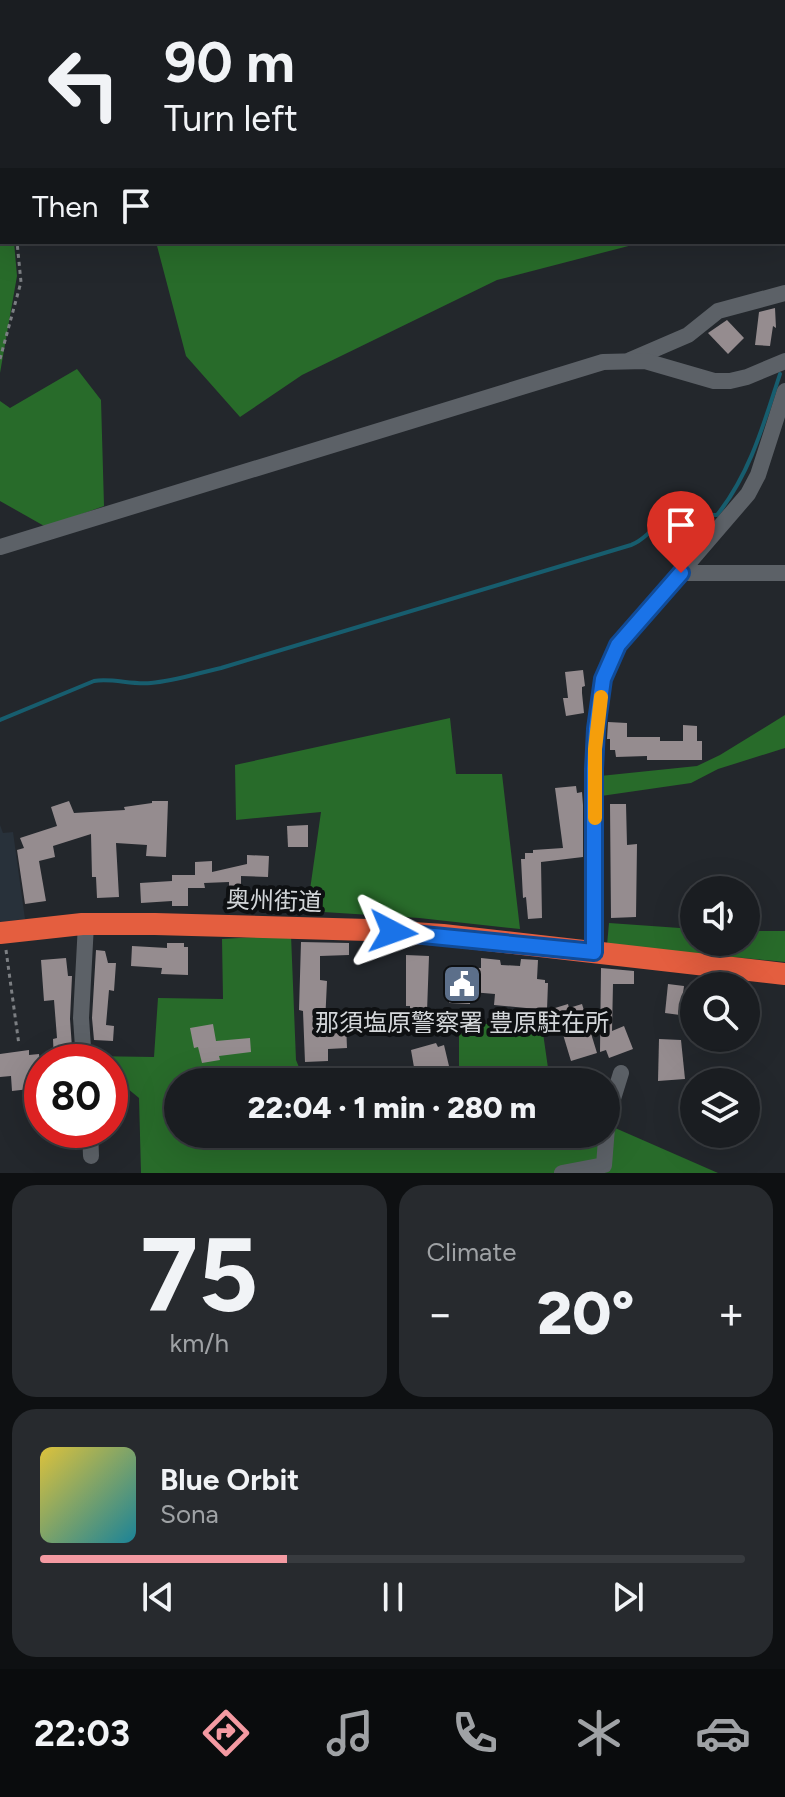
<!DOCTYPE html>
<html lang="en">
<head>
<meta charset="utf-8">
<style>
  body { margin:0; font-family:Figtree,"Noto Sans JP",sans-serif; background:#272a2e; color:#f1f3f6; height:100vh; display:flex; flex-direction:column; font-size:30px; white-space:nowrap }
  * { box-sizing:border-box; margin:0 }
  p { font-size:26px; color:#9fa2a5 }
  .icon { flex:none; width:44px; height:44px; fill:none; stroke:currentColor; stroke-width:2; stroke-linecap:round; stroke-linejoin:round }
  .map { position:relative; height:1173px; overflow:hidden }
  .side { display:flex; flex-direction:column; gap:12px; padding:12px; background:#0e1012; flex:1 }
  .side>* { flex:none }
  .guide { position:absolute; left:0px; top:0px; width:786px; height:244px; box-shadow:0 8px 32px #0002,0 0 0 2px #383b3f; background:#1a1d21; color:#f1f3f6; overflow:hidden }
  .buttons { position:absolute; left:680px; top:876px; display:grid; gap:16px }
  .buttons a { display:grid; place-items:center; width:80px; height:80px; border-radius:50%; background:#1a1d21; box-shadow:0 8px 32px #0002,0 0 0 2px #383b3f; font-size:40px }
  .speed { position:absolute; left:24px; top:1044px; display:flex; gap:16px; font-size:40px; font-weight:700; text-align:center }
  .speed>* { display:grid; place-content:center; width:104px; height:104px; border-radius:50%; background:#1a1d21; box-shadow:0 8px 32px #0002,0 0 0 2px #383b3f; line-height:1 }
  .speed .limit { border:12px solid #d22; background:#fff; color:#111 }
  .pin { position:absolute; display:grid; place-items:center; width:68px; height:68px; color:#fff; margin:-82px -34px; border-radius:50% 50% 50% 0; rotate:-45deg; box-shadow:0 0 8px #0007 }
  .pin .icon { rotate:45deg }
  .me { position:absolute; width:88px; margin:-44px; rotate:94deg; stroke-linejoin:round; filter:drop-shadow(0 0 6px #0008) }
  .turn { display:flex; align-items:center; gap:28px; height:168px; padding:0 32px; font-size:36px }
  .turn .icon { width:104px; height:104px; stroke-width:2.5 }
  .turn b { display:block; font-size:56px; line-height:68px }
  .then { display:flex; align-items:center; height:76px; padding:0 32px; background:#0003; gap:16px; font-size:30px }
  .big { font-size:60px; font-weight:800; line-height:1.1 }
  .side .card { flex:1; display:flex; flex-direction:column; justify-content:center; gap:12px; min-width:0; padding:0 28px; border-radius:24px; background:#272a2e }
  .side .dial { align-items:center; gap:0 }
  .dial b { font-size:104px; line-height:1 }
  .song { display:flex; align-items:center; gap:24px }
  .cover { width:96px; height:96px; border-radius:12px; background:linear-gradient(135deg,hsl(50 70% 55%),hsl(190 70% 35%)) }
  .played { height:8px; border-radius:4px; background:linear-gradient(90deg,#f49aa2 35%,#383b3f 35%) }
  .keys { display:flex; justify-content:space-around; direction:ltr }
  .heat { display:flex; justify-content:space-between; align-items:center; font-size:44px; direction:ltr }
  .side .tiles { flex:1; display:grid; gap:12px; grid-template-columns:1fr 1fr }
  .card:last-child { grid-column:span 2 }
  .trip { position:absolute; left:164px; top:1068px; width:456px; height:80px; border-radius:40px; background:#1a1d21; box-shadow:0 8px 32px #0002,0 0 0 2px #383b3f; font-weight:800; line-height:80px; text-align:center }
  .tabs { display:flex; height:128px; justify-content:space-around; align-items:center; background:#0a0c0d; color:#9fa2a5 }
  .tabs .icon { width:56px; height:56px }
  .tabs .on { color:#f49aa2 }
  .tabs b { font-size:36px; color:#f1f3f6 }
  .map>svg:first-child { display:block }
</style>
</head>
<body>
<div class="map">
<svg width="785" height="1173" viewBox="0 0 785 1173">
  <rect width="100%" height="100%" fill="#23272c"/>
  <!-- built -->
  <polygon fill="#28313a" points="0,825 3,833 13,832 25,919 0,922"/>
  <!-- forest -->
  <g fill="#286b2a">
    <polygon points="0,148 2,242 14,242 17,276 0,373"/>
    <polygon points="156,242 644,242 497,280 302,375 240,417 186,356"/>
    <polygon points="77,369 101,400 104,506 46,527 0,501 0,401 10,408"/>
    <polygon points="785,715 785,748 718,769 691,783 601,796 600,776 697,766 720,755"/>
    <polygon points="450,718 456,774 502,774 520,929 419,918 307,911 321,812 236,820 235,765"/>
    <polygon points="609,923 694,929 694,942 746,942 746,931 785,931 785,962 607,945"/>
    <polygon points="291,935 296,1060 305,1082 178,1082 178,1134 326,1134 327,1136 333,1134 606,1134 606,1124 718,1173 141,1173 139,1098 110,1074 110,1062 95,1062 88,1056 154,1057 158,998 223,999 222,939"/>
    <polygon points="459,1023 542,1026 550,1082 459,1082"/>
  </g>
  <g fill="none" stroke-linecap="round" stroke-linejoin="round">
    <!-- stream -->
    <path stroke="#175d6e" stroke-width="4" d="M0 720 94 681C113 678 131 685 151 683 174 681 198 673 221 668L631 545C643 541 648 532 658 526 677 513 696 515 717 515 750 474 764 423 780 374"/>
  </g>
  <!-- building -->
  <g fill="#958c8f">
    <polygon points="775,308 776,328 773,326 770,346 755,345 759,312"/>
    <polygon points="727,320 744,338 728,354 708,333"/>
    <polygon points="583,670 585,686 582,687 582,693 584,713 566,716 563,698 568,698 565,672"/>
    <polygon points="608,722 627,723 627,737 660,737 660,741 683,741 683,725 697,726 697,741 702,741 702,760 647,760 647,756 616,757 615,750 610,750 610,739 607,739"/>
    <polygon points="576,786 577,793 582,792 583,805 583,857 541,862 542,918 528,919 526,897 523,898 521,859 525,859 525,853 533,853 533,850 563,848 555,788"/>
    <polygon points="69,801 74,813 125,810 124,807 152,803 152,801 168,801 166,857 146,856 147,845 116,843 119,897 97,898 96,877 92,877 91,834 53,846 55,857 39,861 46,901 25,904 17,850 24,848 20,838 57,826 51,807"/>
    <polygon points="610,804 626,804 627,845 637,844 636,917 611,918"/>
    <polygon points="308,825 308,847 288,847 287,826"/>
    <polygon points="247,855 269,856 268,877 241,876 241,901 229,901 229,882 204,883 205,888 188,888 188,906 172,906 172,901 141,903 140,883 172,881 172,875 195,875 195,862 212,861 212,872 247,864"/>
    <polygon points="301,942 349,943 349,955 320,956 320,980 327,981 325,1024 346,1023 347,1048 328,1049 328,1061 305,1062 303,1011 299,1010"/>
    <polygon points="167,943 184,943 184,947 188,947 188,975 161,974 162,968 131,966 132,946 167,948"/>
    <polygon points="96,950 105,951 108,963 116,963 114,991 109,990 106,1025 114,1026 113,1041 94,1040 92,1018"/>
    <polygon points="406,955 429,956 427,1012 410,1011 410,1006 406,1006"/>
    <polygon points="66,958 68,976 72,976 70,1019 73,1062 54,1062 53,1039 57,1038 54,1000 44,1001 41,960"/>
    <polygon points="481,958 500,960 501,965 520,966 521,959 538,960 537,979 545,980 545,983 548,983 547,1010 494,1005 495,994 471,992 470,1004 449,1003 450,984 454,984 455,967 481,968"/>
    <polygon points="601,968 634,971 634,984 613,984 612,1031 624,1026 633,1049 609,1058 606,1050 600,1052"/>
    <polygon points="668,984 684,986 680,1015 665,1013"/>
    <polygon points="568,1004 569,1008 582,1004 597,1053 571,1061 555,1008"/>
    <polygon points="213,1024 216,1041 250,1038 251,1052 219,1056 220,1060 202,1063 198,1047 194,1048 190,1028"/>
    <polygon points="659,1039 681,1040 685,1079 658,1081"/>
    <polygon points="436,1043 438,1047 444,1045 449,1066 415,1073 411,1050"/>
    <polygon points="29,1050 29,1055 39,1054 42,1083 37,1084 38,1088 12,1091 11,1076 0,1077 0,1054"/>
  </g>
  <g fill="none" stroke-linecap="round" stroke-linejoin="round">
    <!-- path -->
    <g stroke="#7c7f83" stroke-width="3" stroke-dasharray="4 4" stroke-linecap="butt">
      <polyline points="0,175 2,183"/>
      <polyline points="0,359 21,282 17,242"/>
      <polyline points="6,950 19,1045"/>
    </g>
    <!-- minor -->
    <g stroke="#5c6167" stroke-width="16">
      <polyline points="630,360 688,335 718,311 785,293"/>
      <polyline points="0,547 603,362 645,361 714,381 730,381 747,377 785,361"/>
      <polyline points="681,573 785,573"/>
      <polyline points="594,952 594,769 596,729 603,679 618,645 748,494 758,475 785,391"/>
      <polyline points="84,1062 81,1018 86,924"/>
      <polyline points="90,1130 91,1156"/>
      <polyline points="562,1173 604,1165 608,1115 621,1073"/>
    </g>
    <!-- highway -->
    <polyline stroke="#e45e3f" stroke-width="22" points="0,933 82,924 155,924 368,930 443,935 785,974"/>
  </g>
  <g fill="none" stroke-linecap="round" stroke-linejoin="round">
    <defs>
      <polyline id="route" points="393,932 594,952 594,769 596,729 603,679 618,645 681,573"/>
    </defs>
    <!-- route casing -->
    <use href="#route" stroke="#114b97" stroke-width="20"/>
    <!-- route -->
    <use href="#route" stroke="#1a73e8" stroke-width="14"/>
    <!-- slow -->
    <polyline stroke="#f59e0b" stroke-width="14" points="595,818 595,749 601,697"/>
  </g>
  <!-- icons -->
  <defs>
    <symbol id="civic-square" viewBox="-11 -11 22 22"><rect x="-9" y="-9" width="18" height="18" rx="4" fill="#5c6f8a" stroke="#0e1012"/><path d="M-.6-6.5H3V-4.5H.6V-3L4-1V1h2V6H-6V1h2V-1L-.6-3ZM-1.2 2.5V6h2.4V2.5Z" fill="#fff"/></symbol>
  </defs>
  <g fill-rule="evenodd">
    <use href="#civic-square" x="440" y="962" width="44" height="44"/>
  </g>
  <g text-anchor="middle" stroke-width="8" stroke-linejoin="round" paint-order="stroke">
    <!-- street labels -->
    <g font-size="24" fill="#d4d7da" stroke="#0e1012">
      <text transform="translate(274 901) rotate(2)" y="8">奥州街道</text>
    </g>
    <!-- poi labels -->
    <g font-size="24" fill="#d4d7da" stroke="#0e1012">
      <text x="462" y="1031">那須塩原警察署 豊原駐在所</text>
    </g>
  </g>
</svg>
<div class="buttons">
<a><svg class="icon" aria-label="sound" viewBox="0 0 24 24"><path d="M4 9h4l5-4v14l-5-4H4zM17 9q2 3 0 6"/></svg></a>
<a><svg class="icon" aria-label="search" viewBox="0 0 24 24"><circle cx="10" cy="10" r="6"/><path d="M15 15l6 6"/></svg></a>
<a><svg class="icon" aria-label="layers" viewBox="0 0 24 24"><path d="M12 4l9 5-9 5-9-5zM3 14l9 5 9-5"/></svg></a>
</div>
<div class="speed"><div class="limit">80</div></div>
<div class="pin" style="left:681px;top:573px;background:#d93025"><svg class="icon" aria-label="arrive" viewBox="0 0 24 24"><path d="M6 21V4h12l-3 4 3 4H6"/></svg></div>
<svg class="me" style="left:393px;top:932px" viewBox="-20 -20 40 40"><path d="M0-17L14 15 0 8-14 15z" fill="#1a73e8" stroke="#fff" stroke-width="4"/></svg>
<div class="trip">22:04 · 1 min · 280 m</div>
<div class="guide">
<div class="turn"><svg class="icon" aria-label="left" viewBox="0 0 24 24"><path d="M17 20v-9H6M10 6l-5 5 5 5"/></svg><div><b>90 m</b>Turn left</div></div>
<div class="then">Then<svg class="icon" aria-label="arrive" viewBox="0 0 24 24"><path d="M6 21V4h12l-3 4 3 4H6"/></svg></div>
</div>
</div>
<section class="side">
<div class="tiles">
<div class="card dial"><b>75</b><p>km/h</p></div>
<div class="card"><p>Climate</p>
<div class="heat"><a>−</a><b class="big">20°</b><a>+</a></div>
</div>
<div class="card">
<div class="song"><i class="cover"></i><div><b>Blue Orbit</b><p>Sona</p></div></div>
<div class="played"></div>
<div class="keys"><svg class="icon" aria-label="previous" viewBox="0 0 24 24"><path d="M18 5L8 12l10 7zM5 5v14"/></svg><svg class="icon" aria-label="pause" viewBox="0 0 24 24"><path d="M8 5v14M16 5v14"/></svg><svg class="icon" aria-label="next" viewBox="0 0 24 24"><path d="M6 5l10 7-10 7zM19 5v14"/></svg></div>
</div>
</div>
</section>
<nav class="tabs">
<b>22:03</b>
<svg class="icon on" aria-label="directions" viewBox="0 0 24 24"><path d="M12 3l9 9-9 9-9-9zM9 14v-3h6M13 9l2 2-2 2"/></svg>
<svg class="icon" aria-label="music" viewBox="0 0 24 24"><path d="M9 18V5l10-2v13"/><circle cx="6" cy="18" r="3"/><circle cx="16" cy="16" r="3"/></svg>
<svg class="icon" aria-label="phone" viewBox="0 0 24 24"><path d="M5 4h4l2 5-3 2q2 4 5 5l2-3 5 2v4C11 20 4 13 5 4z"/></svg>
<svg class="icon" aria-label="climate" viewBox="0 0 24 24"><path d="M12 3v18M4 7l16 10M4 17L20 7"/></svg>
<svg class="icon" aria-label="car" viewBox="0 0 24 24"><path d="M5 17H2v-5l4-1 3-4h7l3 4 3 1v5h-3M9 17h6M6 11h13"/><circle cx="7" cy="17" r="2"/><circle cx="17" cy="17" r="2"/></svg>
</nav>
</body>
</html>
